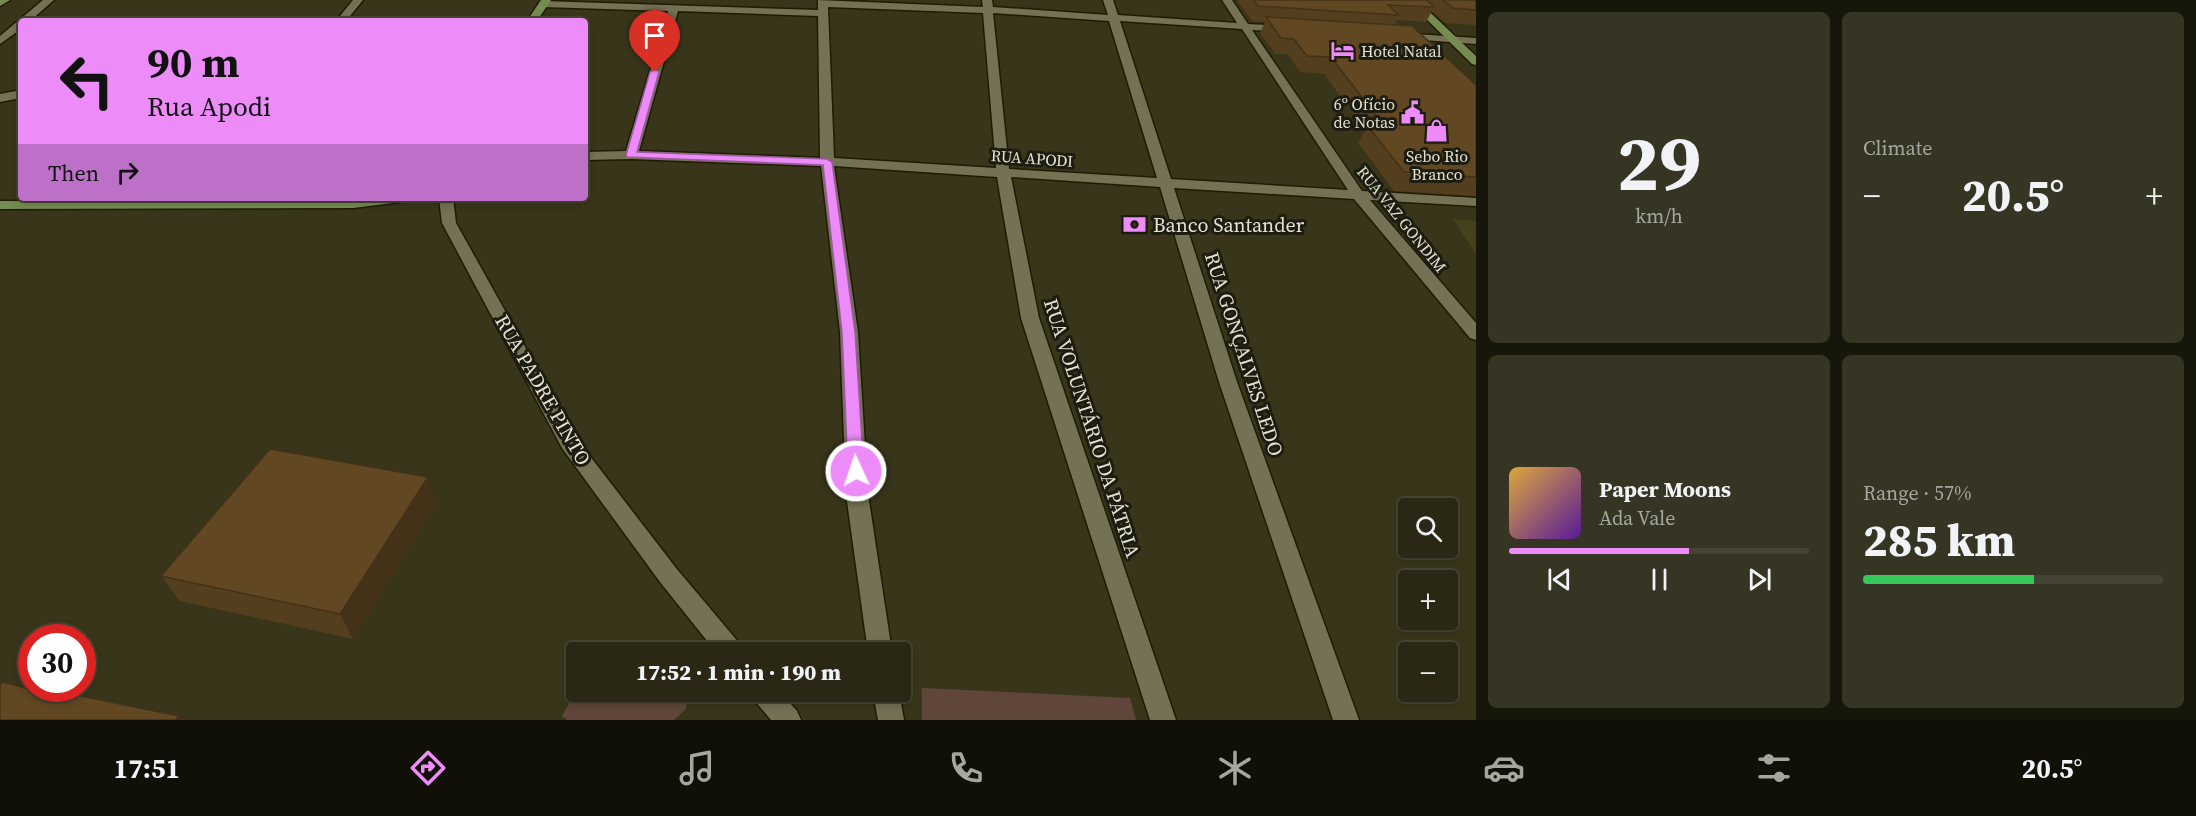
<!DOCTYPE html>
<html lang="en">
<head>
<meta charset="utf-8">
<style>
  body { margin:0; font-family:"Source Serif 4",serif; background:#363422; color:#f1f3f6; height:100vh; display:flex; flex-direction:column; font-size:22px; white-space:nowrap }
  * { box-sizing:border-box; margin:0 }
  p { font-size:20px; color:#a5a6a0 }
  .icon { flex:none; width:33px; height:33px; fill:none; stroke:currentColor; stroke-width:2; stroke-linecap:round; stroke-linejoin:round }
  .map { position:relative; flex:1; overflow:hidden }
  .drawer { display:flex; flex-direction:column; gap:12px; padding:12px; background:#17160b; width:720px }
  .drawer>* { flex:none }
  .hud { position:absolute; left:18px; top:18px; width:570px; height:183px; border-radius:6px; box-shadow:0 3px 9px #0003,0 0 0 2px #464434; background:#ed8cf9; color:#111; overflow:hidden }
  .buttons { position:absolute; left:1398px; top:498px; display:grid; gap:12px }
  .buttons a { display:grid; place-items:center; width:60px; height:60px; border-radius:6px; background:#2a2814; box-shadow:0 3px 9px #0003,0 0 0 2px #464434; font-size:30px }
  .speed { position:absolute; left:18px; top:624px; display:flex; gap:12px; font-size:30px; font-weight:700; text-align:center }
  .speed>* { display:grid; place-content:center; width:78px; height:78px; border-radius:50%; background:#2a2814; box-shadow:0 3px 9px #0003,0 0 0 2px #464434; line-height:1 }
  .speed .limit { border:9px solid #d22; background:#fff; color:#111 }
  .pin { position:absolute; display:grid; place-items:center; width:51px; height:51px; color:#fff; margin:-62px -26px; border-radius:50% 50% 50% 0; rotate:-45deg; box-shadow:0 0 6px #0007 }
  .pin .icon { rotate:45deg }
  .me { position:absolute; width:66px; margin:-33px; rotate:357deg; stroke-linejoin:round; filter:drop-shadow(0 0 4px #0008) }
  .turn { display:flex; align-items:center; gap:21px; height:126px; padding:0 30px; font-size:27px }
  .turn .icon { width:78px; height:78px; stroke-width:2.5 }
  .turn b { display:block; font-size:42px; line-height:51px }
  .then { display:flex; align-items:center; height:57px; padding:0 30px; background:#0003; gap:12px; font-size:22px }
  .big { font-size:45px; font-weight:800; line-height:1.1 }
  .drawer .widget { flex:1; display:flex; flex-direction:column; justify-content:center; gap:9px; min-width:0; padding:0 21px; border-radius:9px; background:#363422 }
  .drawer .dial { align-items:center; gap:0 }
  .dial b { font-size:78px; line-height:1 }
  .song { display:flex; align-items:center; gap:18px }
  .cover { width:72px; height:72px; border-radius:9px; background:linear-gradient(135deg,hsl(40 70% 55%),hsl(270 70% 35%)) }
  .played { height:6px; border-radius:3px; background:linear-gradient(90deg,#ed8cf9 60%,#464434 60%) }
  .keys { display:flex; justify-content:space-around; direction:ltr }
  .heat { display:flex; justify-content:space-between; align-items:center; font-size:33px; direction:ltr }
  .charge { height:9px; border-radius:4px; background:linear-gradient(90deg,#34c759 57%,#464434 0) }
  .drawer .tiles { flex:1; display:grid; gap:12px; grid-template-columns:repeat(2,1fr) }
  .trip { position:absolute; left:566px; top:642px; width:345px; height:60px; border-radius:6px; background:#2a2814; box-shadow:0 3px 9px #0003,0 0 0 2px #464434; font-weight:800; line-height:60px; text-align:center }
  .tab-bar { display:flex; height:96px; justify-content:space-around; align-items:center; background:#111008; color:#a5a6a0 }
  .tab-bar .icon { width:42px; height:42px }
  .tab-bar .on { color:#ed8cf9 }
  .tab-bar b { font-size:27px; color:#f1f3f6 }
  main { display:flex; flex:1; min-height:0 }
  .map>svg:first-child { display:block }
</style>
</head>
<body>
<main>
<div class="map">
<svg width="1476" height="720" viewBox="0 0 1476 720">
  <rect width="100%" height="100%" fill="#38351a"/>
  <!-- built -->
  <polygon fill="#45411f" points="1453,219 1476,221 1476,254"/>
  <!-- green -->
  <g fill="#60463a">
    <polygon points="922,688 1130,698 1136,720 922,720"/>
    <polygon points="576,691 576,692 688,692 686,709 674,720 567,720 562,716"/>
  </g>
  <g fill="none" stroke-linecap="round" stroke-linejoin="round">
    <defs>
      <g id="minor">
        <polygon points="43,0 54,0 30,21 21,21 21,29 0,44 0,36"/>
        <polygon points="353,0 363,0 346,21 336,21"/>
        <path d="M818 0 983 7 982 0H992L993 7 1108 15 1103 0H1113L1118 15 1237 23 1222 0H1232L1248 24 1285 26 1290 29 1285 32 1252 30 1362 191 1476 198V206L1370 200 1476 323V340L1470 338 1354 199 1174 188 1237 382 1359 720H1333L1219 382 1160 187 1011 177 1039 318 1176 720H1150L1021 318 997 177 834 166 858 332 868 494 892 652H868L846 494 840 332 821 166 631 159 585 160V152L626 151 668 11 543 7 538 4 543 1 818 10ZM828 7 983 13 996 168 834 158ZM678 11 818 16 820 158 639 151ZM993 13 1109 21 1157 178 1009 169ZM1120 21 1242 29 1348 190 1171 179Z"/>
        <polygon points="1400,33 1476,38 1476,44 1396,38 1396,34"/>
        <polygon points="21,90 21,98 0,102 0,94"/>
        <polygon points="439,198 453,198 456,223 576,438 676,568 740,644 743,652 716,652 660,582 562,448 442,223"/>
        <polygon points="751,692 780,692 797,711 801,720 771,720 755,701"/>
        <polygon points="873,692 899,692 904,720 878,720"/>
      </g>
      <g id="major">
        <polygon points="0,0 10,0 0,6"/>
        <polygon points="541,0 551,0 537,21 527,21"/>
        <polygon points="1407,0 1417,0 1476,56 1476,65 1472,64"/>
        <polygon points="408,198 401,202 353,208 0,209 0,201 214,202"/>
      </g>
    </defs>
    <!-- minor casing -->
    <use href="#minor" stroke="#1f1c03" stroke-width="3"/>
    <!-- major casing -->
    <use href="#major" stroke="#1f1c03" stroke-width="3"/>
    <!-- minor -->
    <use href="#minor" fill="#747154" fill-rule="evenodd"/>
    <!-- major -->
    <use href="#major" fill="#768b52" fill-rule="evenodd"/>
  </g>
  <!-- wall -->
  <g fill="#533e1d">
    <polygon points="1237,0 1476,0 1476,25 1445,23 1432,11 1426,22 1397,20 1395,25 1476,85 1476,196 1394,191 1358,143 1365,130 1324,74 1300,72 1288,54 1275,54 1260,33 1265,22 1252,21"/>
    <polygon points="437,503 353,639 180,601 161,576"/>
  </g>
  <!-- shaded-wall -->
  <g fill="#443218">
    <polygon points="428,477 437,503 353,639 340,614"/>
    <polygon points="179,716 182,720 176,720"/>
  </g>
  <!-- building -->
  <g fill="#614822" stroke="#443218" stroke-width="1.5">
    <polygon points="1253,0 1427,0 1434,7 1388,5 1399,15 1258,6"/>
    <polygon points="1443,0 1476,0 1476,10 1453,8"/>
    <polygon points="1266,17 1412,26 1476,85 1476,177 1404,172 1367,125 1384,126 1331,57 1307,56 1294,39 1281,38"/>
    <polygon points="270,449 428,477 340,614 161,576"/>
    <polygon points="3,682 58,697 61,692 179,716 176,720 0,720 0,685"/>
  </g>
  <!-- route -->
  <polygon fill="#ed8cf9" stroke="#9a5ba2" stroke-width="1.5" points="655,69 659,72 637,152 827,159 832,162 855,332 864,471 862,475 851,475 848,471 842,332 823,165 627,157 626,155 650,72"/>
  <!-- icons -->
  <defs>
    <symbol id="hotel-bare" viewBox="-9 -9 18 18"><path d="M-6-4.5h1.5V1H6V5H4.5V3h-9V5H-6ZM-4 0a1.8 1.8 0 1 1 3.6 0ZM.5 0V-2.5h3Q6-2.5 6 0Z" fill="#ed8cf9" stroke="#1d1c10" stroke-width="2.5" paint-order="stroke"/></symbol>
    <symbol id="civic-bare" viewBox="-9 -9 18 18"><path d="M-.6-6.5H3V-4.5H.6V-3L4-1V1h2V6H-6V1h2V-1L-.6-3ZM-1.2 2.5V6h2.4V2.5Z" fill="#ed8cf9" stroke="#1d1c10" stroke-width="2.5" paint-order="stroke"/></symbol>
    <symbol id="shop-bare" viewBox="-9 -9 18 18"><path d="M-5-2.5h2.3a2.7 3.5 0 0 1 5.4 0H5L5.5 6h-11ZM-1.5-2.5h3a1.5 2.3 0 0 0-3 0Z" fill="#ed8cf9" stroke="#1d1c10" stroke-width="2.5" paint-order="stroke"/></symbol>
    <symbol id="bank-bare" viewBox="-9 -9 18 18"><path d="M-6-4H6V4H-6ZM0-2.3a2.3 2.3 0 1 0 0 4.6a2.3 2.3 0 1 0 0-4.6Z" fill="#ed8cf9" stroke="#1d1c10" stroke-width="2.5" paint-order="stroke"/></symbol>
  </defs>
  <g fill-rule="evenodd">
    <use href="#hotel-bare" x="1326" y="34" width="33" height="33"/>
    <use href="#civic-bare" x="1396" y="96" width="33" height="33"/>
    <use href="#shop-bare" x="1420" y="114" width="33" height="33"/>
    <use href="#bank-bare" x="1118" y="208" width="33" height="33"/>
  </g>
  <g text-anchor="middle" stroke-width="6" stroke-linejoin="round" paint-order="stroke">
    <!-- far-poi labels -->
    <g font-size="16" fill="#e3e1d1" stroke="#1d1c10" text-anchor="start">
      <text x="1361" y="57">Hotel Natal</text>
      <text x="1395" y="110" text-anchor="end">6º Ofício<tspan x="1395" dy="18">de Notas</tspan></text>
      <text x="1437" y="162" text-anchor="middle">Sebo Rio<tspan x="1437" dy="18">Branco</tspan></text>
    </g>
    <!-- far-street labels -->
    <g font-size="16" fill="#e3e1d1" stroke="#1d1c10">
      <text transform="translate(1032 158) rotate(4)" y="6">RUA APODI</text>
      <text transform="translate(1402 219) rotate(51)" y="6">RUA VAZ GONDIM</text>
    </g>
    <!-- poi labels -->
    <g font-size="20" fill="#e3e1d1" stroke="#1d1c10" text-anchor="start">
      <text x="1153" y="232">Banco Santander</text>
    </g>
    <!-- street labels -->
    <g font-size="20" fill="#e3e1d1" stroke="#1d1c10">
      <text transform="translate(1244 354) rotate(72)" y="7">RUA GONÇALVES LEDO</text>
      <text transform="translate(543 390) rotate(60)" y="7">RUA PADRE PINTO</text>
      <text transform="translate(1092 428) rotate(72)" y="7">RUA VOLUNTÁRIO DA PÁTRIA</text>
    </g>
  </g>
</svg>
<div class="buttons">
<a><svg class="icon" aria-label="search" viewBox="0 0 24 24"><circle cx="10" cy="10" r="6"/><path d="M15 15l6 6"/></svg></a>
<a>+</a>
<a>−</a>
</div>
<div class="speed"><div class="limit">30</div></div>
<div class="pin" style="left:655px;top:72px;background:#d93025"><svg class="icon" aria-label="arrive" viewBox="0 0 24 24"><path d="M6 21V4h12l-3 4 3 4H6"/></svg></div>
<svg class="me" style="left:856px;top:471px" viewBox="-20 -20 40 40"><circle r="17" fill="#ed8cf9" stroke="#fff" stroke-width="3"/><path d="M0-11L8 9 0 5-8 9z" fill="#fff"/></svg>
<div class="trip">17:52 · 1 min · 190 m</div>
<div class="hud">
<div class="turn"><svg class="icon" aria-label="left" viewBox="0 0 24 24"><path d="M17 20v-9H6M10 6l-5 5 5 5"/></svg><div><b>90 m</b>Rua Apodi</div></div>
<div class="then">Then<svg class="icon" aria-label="right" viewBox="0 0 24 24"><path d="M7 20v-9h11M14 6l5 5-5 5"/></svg></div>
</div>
</div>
<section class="drawer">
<div class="tiles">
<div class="widget dial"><b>29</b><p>km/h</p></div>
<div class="widget"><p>Climate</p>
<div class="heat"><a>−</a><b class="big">20.5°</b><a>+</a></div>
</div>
<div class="widget">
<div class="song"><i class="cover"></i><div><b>Paper Moons</b><p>Ada Vale</p></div></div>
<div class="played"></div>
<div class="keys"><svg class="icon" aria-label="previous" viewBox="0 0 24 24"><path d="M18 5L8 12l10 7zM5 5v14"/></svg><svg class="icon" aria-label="pause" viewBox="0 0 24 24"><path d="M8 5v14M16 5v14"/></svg><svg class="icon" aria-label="next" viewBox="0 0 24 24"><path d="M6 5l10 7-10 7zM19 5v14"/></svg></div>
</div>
<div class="widget"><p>Range · 57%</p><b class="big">285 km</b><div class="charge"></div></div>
</div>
</section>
</main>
<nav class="tab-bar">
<b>17:51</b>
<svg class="icon on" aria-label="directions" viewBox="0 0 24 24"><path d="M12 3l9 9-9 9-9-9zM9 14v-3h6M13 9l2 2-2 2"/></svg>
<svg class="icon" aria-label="music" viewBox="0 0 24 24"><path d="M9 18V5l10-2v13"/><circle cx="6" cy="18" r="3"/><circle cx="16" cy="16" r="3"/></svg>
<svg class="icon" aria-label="phone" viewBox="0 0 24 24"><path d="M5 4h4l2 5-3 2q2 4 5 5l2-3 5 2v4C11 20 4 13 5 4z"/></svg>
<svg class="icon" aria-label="climate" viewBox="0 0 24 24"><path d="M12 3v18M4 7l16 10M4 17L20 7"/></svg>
<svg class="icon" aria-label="car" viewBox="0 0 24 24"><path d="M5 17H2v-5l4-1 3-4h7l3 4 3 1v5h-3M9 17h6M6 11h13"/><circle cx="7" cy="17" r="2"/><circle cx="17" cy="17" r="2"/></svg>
<svg class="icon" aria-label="filters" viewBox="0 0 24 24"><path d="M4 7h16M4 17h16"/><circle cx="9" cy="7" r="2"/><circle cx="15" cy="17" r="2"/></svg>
<b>20.5°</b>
</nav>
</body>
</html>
